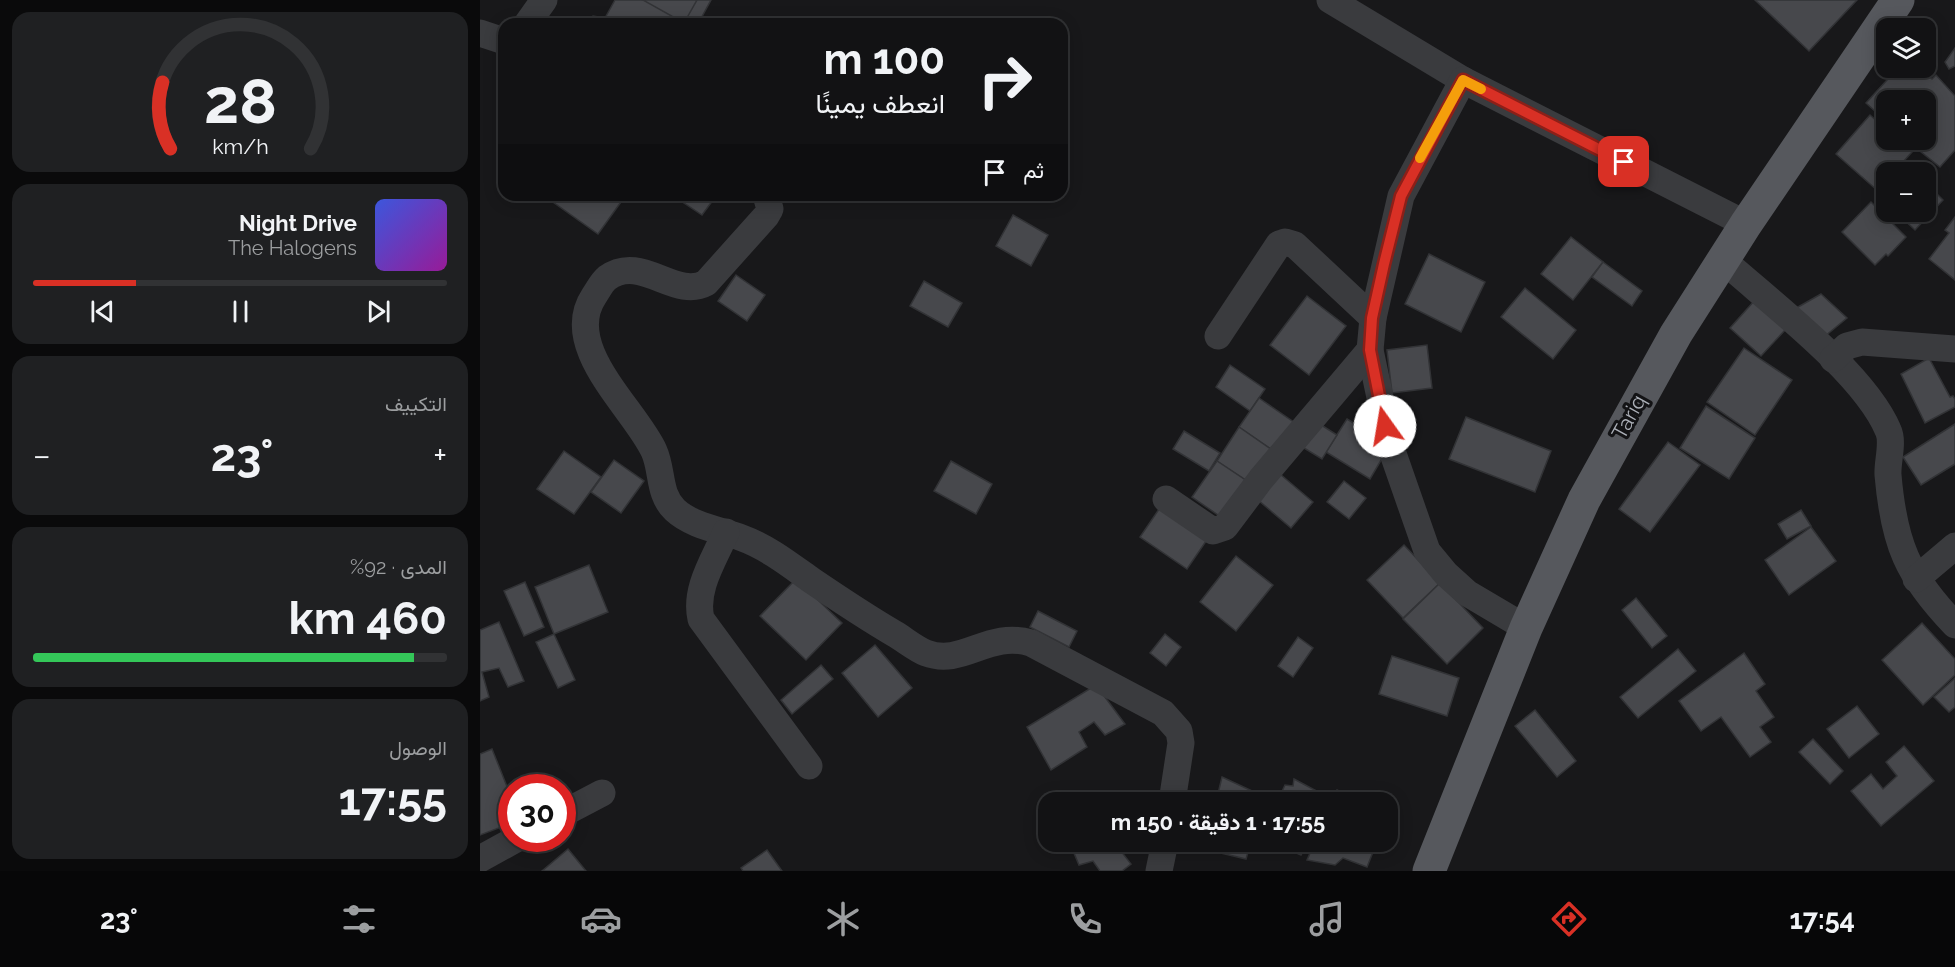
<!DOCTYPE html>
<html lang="ar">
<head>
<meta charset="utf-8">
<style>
  body { margin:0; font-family:Raleway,Vazirmatn,sans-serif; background:#1f2022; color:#f1f3f6; direction:rtl; height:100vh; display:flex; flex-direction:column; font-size:22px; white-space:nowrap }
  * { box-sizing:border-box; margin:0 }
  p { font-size:20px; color:#9c9ea0 }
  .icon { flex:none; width:33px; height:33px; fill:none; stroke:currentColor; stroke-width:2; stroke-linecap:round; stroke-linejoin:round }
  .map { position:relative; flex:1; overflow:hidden; direction:ltr }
  .sheet { display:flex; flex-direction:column; gap:12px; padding:12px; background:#0a0a0b; width:480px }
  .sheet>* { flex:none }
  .guide { position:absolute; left:18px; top:18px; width:570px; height:183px; border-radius:18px; box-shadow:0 3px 15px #0003,0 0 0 2px #313234; direction:rtl; background:#121214; color:#f1f3f6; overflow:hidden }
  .controls { position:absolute; left:1396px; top:18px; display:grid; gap:12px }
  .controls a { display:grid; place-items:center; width:60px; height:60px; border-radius:12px; background:#121214; box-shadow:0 3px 15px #0003,0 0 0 2px #313234; font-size:30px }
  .speed { position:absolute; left:18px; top:774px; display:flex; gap:12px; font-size:30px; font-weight:700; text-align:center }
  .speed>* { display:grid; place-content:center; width:78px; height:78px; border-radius:50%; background:#121214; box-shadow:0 3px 15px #0003,0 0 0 2px #313234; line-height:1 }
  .speed .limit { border:9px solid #d22; background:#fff; color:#111 }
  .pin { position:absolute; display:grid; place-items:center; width:51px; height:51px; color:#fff; margin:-26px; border-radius:12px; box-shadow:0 3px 9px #0006 }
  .me { position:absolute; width:66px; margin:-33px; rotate:347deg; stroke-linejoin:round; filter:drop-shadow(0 0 4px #0008) }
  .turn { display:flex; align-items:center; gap:21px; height:126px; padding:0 24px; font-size:27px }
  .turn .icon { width:78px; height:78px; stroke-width:2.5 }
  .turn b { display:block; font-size:42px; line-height:51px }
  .then { display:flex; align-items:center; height:57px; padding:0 24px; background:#0003; gap:12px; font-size:22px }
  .big { font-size:45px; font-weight:700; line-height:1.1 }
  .sheet .card { flex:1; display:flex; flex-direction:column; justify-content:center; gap:9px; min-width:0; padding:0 21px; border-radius:18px; background:#1f2022 }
  .sheet .dial { align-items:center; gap:0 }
  .dial svg { height:156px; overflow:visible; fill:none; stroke:#313234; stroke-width:7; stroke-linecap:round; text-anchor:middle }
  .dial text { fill:#f1f3f6; stroke:none }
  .song { display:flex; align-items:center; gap:18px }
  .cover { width:72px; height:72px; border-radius:9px; background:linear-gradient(135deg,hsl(230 70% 55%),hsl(300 70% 35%)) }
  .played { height:6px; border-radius:3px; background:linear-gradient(90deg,#d93025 25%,#313234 25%) }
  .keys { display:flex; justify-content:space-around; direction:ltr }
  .heat { display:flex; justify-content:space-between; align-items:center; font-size:33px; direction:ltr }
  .charge { height:9px; border-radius:4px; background:linear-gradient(90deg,#34c759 92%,#313234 0) }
  .trip { position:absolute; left:558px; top:792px; width:360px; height:60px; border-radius:18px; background:#121214; box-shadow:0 3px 15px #0003,0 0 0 2px #313234; font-weight:700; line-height:60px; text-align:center; direction:rtl }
  .menu { display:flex; height:96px; justify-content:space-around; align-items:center; background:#070708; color:#9c9ea0 }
  .menu .icon { width:42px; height:42px }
  .menu .current { color:#d93025 }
  .menu b { font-size:27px; color:#f1f3f6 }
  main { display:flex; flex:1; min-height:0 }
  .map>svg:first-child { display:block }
</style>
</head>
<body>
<main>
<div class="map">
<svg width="1475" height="871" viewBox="0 0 1475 871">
  <rect width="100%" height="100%" fill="#18181a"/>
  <!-- building -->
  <g fill="#47484c" stroke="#323336" stroke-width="1.5">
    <polygon points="135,0 231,0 218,24 109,24 113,16 125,18"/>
    <polygon points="163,0 217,0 204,23"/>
    <polygon points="1275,0 1377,0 1329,51"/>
    <polygon points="1475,48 1475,66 1469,69 1465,62"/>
    <polygon points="1418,68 1439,68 1452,79 1456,75 1475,96 1475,150 1460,167 1426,140 1446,140 1446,100 1407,100 1407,122 1386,103"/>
    <polygon points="1390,115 1407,130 1407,140 1418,140 1432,152 1414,172 1407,172 1407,181 1398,191 1356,154"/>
    <polygon points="1446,183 1463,200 1435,230 1416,212 1446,212"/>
    <polygon points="63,195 146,195 118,234"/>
    <polygon points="192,195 234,195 236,196 222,215"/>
    <polygon points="1391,202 1426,237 1408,256 1406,254 1395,265 1362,232"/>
    <polygon points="533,215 568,235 551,266 516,246"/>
    <polygon points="1475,217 1475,280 1449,259 1469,233 1465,230"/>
    <polygon points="1091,237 1123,262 1093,300 1061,274"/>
    <polygon points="949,254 1005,282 981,332 925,304"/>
    <polygon points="1123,262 1162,291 1152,306 1112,277"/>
    <polygon points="256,275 285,295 267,321 238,301"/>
    <polygon points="444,281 482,303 468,327 430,306"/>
    <polygon points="1045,288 1096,330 1073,359 1021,317"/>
    <polygon points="1341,294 1367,318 1339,341 1311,311"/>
    <polygon points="827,296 866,326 829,375 790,345"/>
    <polygon points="1275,300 1306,329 1281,356 1250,328"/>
    <polygon points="947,345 952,388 912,393 907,350"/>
    <polygon points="1264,348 1312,380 1275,435 1227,402"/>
    <polygon points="1449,358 1470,397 1473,396 1475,399 1475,407 1445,423 1421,374"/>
    <polygon points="750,365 785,389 770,411 736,387"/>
    <polygon points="779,398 818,425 798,454 759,427"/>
    <polygon points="1226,406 1275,438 1249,479 1200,448"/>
    <polygon points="986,417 1071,451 1055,492 969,459"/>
    <polygon points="867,419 910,445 890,479 846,452"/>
    <polygon points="835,421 857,435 842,459 819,445"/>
    <polygon points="1475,424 1475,464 1441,485 1423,457"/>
    <polygon points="759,427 798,454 776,487 737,461"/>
    <polygon points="704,431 740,453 729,471 693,449"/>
    <polygon points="1188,442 1220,465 1170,532 1139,509"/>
    <polygon points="84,451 121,477 94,514 57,489"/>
    <polygon points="134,460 164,481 141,513 111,492"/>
    <polygon points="471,461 512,484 496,514 454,491"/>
    <polygon points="737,461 776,487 751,524 712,497"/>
    <polygon points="800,474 833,502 811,528 778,500"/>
    <polygon points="864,481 886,498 869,519 847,502"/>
    <polygon points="686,499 733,531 707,569 660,537"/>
    <polygon points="1321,510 1331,526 1307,539 1298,524"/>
    <polygon points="1331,527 1356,561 1309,595 1285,560"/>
    <polygon points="924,545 960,583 923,618 887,580"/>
    <polygon points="756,556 793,585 756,631 720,602"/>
    <polygon points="109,565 128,612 74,634 55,587"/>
    <polygon points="316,579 362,623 326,660 280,616"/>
    <polygon points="45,582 64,627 44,636 24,591"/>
    <polygon points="960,583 1003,628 967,664 923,619"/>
    <polygon points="1156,598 1187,636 1172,648 1142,610"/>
    <polygon points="558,611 597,631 589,647 550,627"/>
    <polygon points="19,622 44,681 28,687 19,668 2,672 9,697 0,701 0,630"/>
    <polygon points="1442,623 1475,659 1475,675 1443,705 1402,660"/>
    <polygon points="74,634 95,680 78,688 56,642"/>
    <polygon points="685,634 701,647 686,666 670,653"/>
    <polygon points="818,637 833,648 813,677 798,666"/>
    <polygon points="395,645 432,688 398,717 362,673"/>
    <polygon points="1198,649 1216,671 1158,718 1140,697"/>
    <polygon points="1264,653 1285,684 1276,691 1294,717 1280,727 1291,742 1270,757 1241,717 1221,731 1199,701"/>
    <polygon points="912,656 979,678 967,716 899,694"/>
    <polygon points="341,665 353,679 312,714 301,700"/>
    <polygon points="1475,678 1475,707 1469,712 1454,697"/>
    <polygon points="616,685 645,724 625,735 614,722 599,732 607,747 571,770 547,727"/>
    <polygon points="1377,706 1399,734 1369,758 1347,729"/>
    <polygon points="1055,710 1096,761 1077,777 1035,726"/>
    <polygon points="1333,739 1363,771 1350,784 1319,752"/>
    <polygon points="1424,746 1454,781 1401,826 1371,791 1391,774 1403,789 1417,776 1406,762"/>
    <polygon points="12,749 32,799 32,823 0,835 0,754"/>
    <polygon points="742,777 785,797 784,802 736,802"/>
    <polygon points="814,779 848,797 846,802 797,802 805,785 813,786"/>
    <polygon points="857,790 881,802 851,802"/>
    <polygon points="597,842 634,842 651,864 642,871 620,871 613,861 599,865 591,846"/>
    <polygon points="726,842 771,842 766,859 724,849"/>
    <polygon points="791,842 828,842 821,855"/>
    <polygon points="835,842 897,842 887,867 863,858 855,865 827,860"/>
    <polygon points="88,849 106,871 62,871"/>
    <polygon points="287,850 302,871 263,871 261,868"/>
  </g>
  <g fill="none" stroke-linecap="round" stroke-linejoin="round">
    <!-- minor -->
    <g stroke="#3a3b3e" stroke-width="27">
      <polyline points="850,0 983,80 1266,224"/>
      <polyline points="47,24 64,0"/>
      <polyline points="0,33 24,41"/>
      <polyline points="983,80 921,196 893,318 890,350 910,445 947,551 966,574 987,593 1046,628"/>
      <path d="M286 195 290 209 286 216 226 283C195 300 161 253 127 278 122 282 118 290 114 296 80 347 155 409 174 451 183 471 178 494 195 510 212 526 241 530 262 538 287 547 310 565 331 580 359 599 386 617 415 634 425 640 436 649 446 653 483 667 508 630 551 643L683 713 699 731 701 743 692 802"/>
      <path d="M1243 260C1291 303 1384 373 1408 430 1414 442 1407 462 1408 475 1414 544 1427 575 1475 625"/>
      <polyline points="738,336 799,244 805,242 815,245 893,318"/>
      <polyline points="1353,359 1367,346 1382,342 1475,349"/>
      <polyline points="686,499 733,531 745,527 781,479 890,350"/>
      <path d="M246 532C234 560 214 589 221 619L329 766"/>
      <polyline points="1436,579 1475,546"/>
      <polyline points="82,814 122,793"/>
      <polyline points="0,859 38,838"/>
      <polyline points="679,871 685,842"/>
    </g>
    <!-- major -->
    <polyline stroke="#56585d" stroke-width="33" points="949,871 1046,628 1104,500 1196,334 1266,224 1418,0"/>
  </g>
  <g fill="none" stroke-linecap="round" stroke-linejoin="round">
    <defs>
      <polyline id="route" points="905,426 890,350 892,318 904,264 921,196 983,80 1144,162"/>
    </defs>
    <!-- route casing -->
    <use href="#route" stroke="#8d1f18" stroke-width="15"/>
    <!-- route -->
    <use href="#route" stroke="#d93025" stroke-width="10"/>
    <!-- slow -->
    <polyline stroke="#f59e0b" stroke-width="10" points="940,158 983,80 1001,89"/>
  </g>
  <g text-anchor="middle" stroke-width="6" stroke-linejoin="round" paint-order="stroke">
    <!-- street labels -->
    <g font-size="21" fill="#acb0b8" stroke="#131315">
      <text transform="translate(1149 417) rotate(-61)" y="7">Tariq</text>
    </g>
  </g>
</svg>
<div class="controls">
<a><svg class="icon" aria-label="layers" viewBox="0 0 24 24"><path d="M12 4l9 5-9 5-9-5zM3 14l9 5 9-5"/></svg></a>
<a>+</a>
<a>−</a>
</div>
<div class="speed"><div class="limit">30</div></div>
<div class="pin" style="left:1144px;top:162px;background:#d93025"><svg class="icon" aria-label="arrive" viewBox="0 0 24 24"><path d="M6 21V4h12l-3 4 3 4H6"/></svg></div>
<svg class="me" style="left:905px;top:426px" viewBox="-20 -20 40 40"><circle r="19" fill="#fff"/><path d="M0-13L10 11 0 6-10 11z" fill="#d93025"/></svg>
<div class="trip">17:55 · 1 دقيقة · 150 m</div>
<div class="guide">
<div class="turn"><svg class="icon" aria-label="right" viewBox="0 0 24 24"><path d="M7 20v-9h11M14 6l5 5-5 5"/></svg><div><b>100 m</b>انعطف يمينًا</div></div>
<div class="then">ثم<svg class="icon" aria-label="arrive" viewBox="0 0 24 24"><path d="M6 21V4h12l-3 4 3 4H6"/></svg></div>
</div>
</div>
<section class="sheet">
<div class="card dial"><svg viewBox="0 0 100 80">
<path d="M14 69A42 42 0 1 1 86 69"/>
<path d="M14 69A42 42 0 0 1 10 35" stroke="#d93025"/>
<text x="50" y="56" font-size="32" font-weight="700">28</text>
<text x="50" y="72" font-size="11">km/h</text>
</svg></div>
<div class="card">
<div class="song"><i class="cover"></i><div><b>Night Drive</b><p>The Halogens</p></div></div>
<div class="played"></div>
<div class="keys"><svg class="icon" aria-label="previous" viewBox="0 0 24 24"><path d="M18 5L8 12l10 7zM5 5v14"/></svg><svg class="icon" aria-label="pause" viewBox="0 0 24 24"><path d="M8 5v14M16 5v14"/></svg><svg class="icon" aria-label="next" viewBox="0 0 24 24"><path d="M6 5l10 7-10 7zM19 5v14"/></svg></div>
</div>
<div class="card"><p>التكييف</p>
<div class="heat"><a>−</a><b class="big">23°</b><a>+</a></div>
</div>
<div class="card"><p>المدى · 92%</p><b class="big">460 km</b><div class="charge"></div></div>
<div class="card"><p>الوصول</p><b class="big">17:55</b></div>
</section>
</main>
<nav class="menu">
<b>17:54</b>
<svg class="icon current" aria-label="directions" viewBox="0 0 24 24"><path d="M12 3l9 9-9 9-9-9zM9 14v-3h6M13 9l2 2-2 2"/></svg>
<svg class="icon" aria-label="music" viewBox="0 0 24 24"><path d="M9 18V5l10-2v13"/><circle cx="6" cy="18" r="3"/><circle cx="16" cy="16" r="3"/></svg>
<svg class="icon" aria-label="phone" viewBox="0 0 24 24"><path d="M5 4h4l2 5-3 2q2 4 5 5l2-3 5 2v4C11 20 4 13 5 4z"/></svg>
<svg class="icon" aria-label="climate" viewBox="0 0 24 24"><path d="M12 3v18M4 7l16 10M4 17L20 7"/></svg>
<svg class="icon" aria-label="car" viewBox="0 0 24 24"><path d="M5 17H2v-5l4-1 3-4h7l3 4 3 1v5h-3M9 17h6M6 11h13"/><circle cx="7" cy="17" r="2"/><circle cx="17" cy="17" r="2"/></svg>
<svg class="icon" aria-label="filters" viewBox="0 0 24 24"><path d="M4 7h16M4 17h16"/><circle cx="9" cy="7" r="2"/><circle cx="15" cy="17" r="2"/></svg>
<b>23°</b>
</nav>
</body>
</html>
